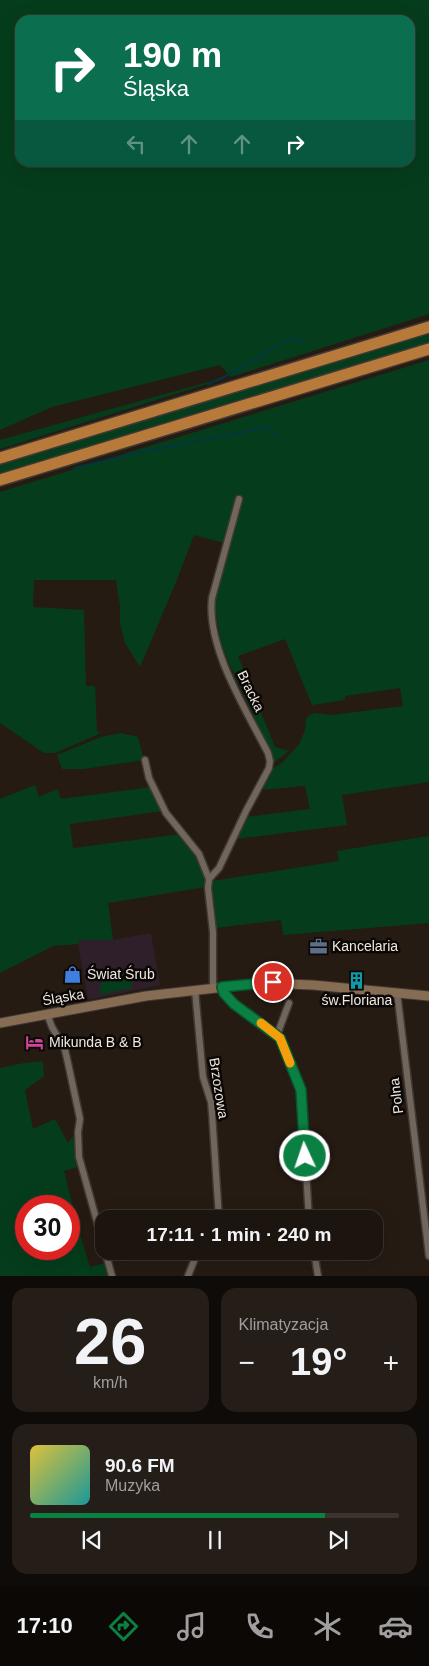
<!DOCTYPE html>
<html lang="pl">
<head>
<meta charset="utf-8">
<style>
  body { margin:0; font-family:Arial,sans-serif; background:#251d17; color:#f1f3f6; height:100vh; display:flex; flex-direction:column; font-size:19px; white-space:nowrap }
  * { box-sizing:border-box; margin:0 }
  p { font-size:16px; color:#a09e9e }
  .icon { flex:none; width:28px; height:28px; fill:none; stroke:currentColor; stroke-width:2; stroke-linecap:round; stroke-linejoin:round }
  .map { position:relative; height:1276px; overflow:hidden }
  .side { display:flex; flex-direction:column; gap:12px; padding:12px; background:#0f0b08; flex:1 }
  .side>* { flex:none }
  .banner { position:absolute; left:15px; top:15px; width:400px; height:152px; border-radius:15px; box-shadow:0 5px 20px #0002,0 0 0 1px #3a332e; background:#0b6e4f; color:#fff; overflow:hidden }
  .speed { position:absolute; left:15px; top:1195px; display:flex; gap:10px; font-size:25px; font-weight:700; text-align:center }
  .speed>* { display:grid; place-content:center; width:65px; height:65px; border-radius:50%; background:#1c140e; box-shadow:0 5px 20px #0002,0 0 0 1px #3a332e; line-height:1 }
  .speed .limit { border:8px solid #d22; background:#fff; color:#111 }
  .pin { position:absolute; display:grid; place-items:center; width:42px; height:42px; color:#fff; margin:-21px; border:2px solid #fff; border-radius:50%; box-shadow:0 1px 5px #0007 }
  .me { position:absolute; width:55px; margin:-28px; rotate:357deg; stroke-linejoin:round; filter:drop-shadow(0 0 4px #0008) }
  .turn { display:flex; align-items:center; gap:18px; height:105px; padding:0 25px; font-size:22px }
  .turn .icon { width:65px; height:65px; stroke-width:2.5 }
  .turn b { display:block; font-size:35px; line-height:42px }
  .lanes { display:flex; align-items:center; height:48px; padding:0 25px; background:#0003; justify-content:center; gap:25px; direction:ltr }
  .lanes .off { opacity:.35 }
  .big { font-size:38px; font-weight:700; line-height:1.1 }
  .side .tile { flex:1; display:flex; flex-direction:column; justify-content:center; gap:8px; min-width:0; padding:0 18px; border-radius:15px; background:#251d17 }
  .side .dial { align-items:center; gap:0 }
  .dial b { font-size:65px; line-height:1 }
  .song { display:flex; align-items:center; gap:15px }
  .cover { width:60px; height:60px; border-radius:8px; background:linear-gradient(135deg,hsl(50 70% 55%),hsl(180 70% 35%)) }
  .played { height:5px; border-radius:2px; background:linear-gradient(90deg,#0b8043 80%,#3a332e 80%) }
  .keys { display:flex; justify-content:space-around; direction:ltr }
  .heat { display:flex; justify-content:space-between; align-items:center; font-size:28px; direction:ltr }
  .side .tiles { flex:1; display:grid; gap:12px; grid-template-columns:1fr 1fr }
  .tile:last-child { grid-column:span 2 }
  .trip { position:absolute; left:95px; top:1210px; width:288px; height:50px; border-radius:15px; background:#1c140e; box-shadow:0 5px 20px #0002,0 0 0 1px #3a332e; font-weight:700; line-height:50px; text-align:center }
  .menu { display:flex; height:80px; justify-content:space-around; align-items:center; background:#0b0806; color:#a09e9e }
  .menu .icon { width:35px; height:35px }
  .menu .selected { color:#0b8043 }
  .menu b { font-size:22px; color:#f1f3f6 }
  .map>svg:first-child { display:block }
</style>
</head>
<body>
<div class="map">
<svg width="429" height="1276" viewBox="0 0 429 1276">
  <rect width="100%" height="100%" fill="#251b13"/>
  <!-- education -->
  <polygon fill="#2e1f2a" points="151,933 160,985 88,1000 78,944 80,940 113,940"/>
  <!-- green -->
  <g fill="#053d1c" fill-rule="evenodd">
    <path d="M0 0H429V314L231 377 220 365 52 407 0 430ZM20 20H410V162H263L262 167V162H20Z"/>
    <polygon points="429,332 429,344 0,475 0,463"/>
    <polygon points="429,360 429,782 342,795 347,825 235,839 247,817 310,809 305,786 259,790 271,770 283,762 299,744 305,730 306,719 309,715 316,713 332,715 403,706 400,688 345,696 345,700 312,705 285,639 238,656 275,747 289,751 272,764 269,748 228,661 221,643 215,606 216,601 209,598 224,543 194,535 176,582 140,667 125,643 120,623 120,606 116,580 34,580 33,607 84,610 86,686 95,686 97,731 101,733 55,753 44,753 0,723 0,492"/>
    <polygon points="208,382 207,384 0,449 0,440"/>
    <polygon points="121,733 138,737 144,760 83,769 62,769 57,755 101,737"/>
    <path d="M35 785 39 797 57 789 61 799 151 787 163 811 70 824 73 848 181 834C193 849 207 867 205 887L108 903 113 940H80L78 944 53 946 0 973V799Z"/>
    <polygon points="429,836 429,923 283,935 281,920 216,928 210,889 212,881 339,861 337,851"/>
    <polygon points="132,973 132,988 99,995 102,978"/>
    <path d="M43 1061 44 1076 25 1090 33 1129 55 1119 68 1143 77 1132 80 1166 64 1171 78 1228 90 1267 105 1263 109 1276H0V1068L24 1063ZM26 1206H69V1249H26Z"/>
  </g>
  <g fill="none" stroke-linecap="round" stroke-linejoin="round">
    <!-- stream -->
    <g stroke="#003640" stroke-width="2">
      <path d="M208 384 224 377 288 340C294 338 299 337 303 343"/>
      <polyline points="74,468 147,451 269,427 276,436"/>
    </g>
    <defs>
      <g id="minor">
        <polyline points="145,760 149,778 166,813 199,854 209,879"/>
        <polyline points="222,987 224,993 234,1004 280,1038 301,1090 309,1219"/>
        <path d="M213 988V932L208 888 209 879 219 868 246 811 269 768 270 761 268 753C246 710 206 647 212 598L239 499"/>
        <polyline points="195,990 203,1077 211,1102 212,1113 219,1219"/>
        <polyline points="397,992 429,1256"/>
        <polyline points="47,1014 52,1027 65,1050 68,1063 80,1119 78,1132 79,1157 104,1247"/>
        <polyline points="277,1035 289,1003"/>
        <polyline points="105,1251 112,1276"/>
        <polyline points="314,1251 318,1276"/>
        <polyline points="188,1276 198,1251"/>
      </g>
      <polyline id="secondary" points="0,1023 146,996 260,983 313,985 429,996"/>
      <g id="motorway">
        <polyline points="0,458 429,327"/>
        <polyline points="0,480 429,349"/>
      </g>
    </defs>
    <!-- minor casing -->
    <use href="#minor" stroke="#3f3834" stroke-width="9"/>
    <!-- secondary casing -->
    <use href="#secondary" stroke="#3f3834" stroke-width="11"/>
    <!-- motorway casing -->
    <use href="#motorway" stroke="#3f3834" stroke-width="14"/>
    <!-- minor -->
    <use href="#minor" stroke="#71665c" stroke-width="6"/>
    <!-- secondary -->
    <use href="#secondary" stroke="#866c52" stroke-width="9"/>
    <!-- motorway -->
    <use href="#motorway" stroke="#b87a3a" stroke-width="11"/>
  </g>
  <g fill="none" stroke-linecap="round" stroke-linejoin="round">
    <defs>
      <polyline id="route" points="273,982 222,987 224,993 234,1004 280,1038 301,1090 305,1156"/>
    </defs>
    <!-- route casing -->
    <use href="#route" stroke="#07532c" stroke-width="12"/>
    <!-- route -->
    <use href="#route" stroke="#0b8043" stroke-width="9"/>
    <!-- slow -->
    <polyline stroke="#f59e0b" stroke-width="9" points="261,1023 280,1038 290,1063"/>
  </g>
  <!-- icons -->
  <defs>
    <symbol id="office-bare" viewBox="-9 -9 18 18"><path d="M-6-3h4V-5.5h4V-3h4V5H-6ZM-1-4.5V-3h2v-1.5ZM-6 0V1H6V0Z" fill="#5c6f8a" stroke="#0b0704" stroke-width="2.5" paint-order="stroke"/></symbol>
    <symbol id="shop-bare" viewBox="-9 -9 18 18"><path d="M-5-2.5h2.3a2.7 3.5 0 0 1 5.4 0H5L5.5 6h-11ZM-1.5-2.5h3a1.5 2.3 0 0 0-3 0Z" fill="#3f7fe0" stroke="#0b0704" stroke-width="2.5" paint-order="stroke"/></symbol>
    <symbol id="building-bare" viewBox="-9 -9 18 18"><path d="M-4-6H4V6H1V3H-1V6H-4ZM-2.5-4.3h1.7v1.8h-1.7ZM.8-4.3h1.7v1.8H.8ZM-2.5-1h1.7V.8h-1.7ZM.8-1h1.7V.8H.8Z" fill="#0f9aa8" stroke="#0b0704" stroke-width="2.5" paint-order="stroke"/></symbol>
    <symbol id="hotel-bare" viewBox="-9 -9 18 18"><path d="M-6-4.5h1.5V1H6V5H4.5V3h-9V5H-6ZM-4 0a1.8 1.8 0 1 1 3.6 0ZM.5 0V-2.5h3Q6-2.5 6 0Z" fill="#d1479c" stroke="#0b0704" stroke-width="2.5" paint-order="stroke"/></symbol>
  </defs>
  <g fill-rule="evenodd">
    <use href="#office-bare" x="306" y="934" width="25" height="25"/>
    <use href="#shop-bare" x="60" y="962" width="25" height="25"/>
    <use href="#building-bare" x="344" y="968" width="25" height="25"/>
    <use href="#hotel-bare" x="22" y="1030" width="25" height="25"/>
  </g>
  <g text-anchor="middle" stroke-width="5" stroke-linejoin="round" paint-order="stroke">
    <!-- street labels -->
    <g font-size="14" fill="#efe8e3" stroke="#0b0704">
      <text transform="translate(251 691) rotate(64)" y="5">Bracka</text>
      <text transform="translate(63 997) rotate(-10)" y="5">Śląska</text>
      <text transform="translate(219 1088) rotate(81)" y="5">Brzozowa</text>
      <text transform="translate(396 1096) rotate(-97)" y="5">Polna</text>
    </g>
    <!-- poi labels -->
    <g font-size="14" fill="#efe8e3" stroke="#0b0704" text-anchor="start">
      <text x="332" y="951">Kancelaria</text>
      <text x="87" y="979">Świat Śrub</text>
      <text x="357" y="1005" text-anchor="middle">św.Floriana</text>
      <text x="49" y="1047">Mikunda B &amp; B</text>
    </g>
  </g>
</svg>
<div class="speed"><div class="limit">30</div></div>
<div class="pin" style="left:273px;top:982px;background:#d93025"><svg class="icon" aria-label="arrive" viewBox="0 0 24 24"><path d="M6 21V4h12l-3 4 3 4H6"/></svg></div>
<svg class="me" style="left:305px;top:1156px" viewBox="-20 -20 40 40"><circle r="17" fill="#0b8043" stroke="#fff" stroke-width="3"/><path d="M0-11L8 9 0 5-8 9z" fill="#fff"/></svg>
<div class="trip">17:11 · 1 min · 240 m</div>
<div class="banner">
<div class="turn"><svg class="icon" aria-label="right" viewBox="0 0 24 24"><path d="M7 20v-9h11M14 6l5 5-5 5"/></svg><div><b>190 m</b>Śląska</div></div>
<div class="lanes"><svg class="icon off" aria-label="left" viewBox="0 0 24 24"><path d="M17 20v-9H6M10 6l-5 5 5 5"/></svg><svg class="icon off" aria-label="ahead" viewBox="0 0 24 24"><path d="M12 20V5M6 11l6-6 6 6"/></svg><svg class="icon off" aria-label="ahead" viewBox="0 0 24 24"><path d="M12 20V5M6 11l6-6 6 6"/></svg><svg class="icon" aria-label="right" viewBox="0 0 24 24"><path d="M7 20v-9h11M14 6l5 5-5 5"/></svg></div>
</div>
</div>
<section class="side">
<div class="tiles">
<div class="tile dial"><b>26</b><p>km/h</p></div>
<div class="tile"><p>Klimatyzacja</p>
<div class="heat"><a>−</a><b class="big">19°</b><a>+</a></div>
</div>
<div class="tile">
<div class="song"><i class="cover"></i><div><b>90.6 FM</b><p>Muzyka</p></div></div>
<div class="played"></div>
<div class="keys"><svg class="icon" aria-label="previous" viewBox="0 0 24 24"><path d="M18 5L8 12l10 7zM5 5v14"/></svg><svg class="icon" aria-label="pause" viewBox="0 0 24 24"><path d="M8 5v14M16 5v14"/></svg><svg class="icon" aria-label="next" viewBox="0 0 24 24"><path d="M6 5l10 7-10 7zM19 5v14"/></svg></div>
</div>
</div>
</section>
<nav class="menu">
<b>17:10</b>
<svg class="icon selected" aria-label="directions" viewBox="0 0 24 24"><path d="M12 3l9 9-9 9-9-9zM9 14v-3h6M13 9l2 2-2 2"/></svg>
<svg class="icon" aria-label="music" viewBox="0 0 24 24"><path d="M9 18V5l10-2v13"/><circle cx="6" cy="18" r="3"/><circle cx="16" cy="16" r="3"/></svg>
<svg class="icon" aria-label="phone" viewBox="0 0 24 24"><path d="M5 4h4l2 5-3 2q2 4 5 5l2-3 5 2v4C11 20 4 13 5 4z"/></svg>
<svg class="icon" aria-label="climate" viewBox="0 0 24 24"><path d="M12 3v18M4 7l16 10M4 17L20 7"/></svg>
<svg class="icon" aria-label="car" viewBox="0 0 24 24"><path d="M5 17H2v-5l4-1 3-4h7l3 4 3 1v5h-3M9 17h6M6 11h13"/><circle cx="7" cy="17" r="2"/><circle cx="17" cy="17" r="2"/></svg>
</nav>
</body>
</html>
